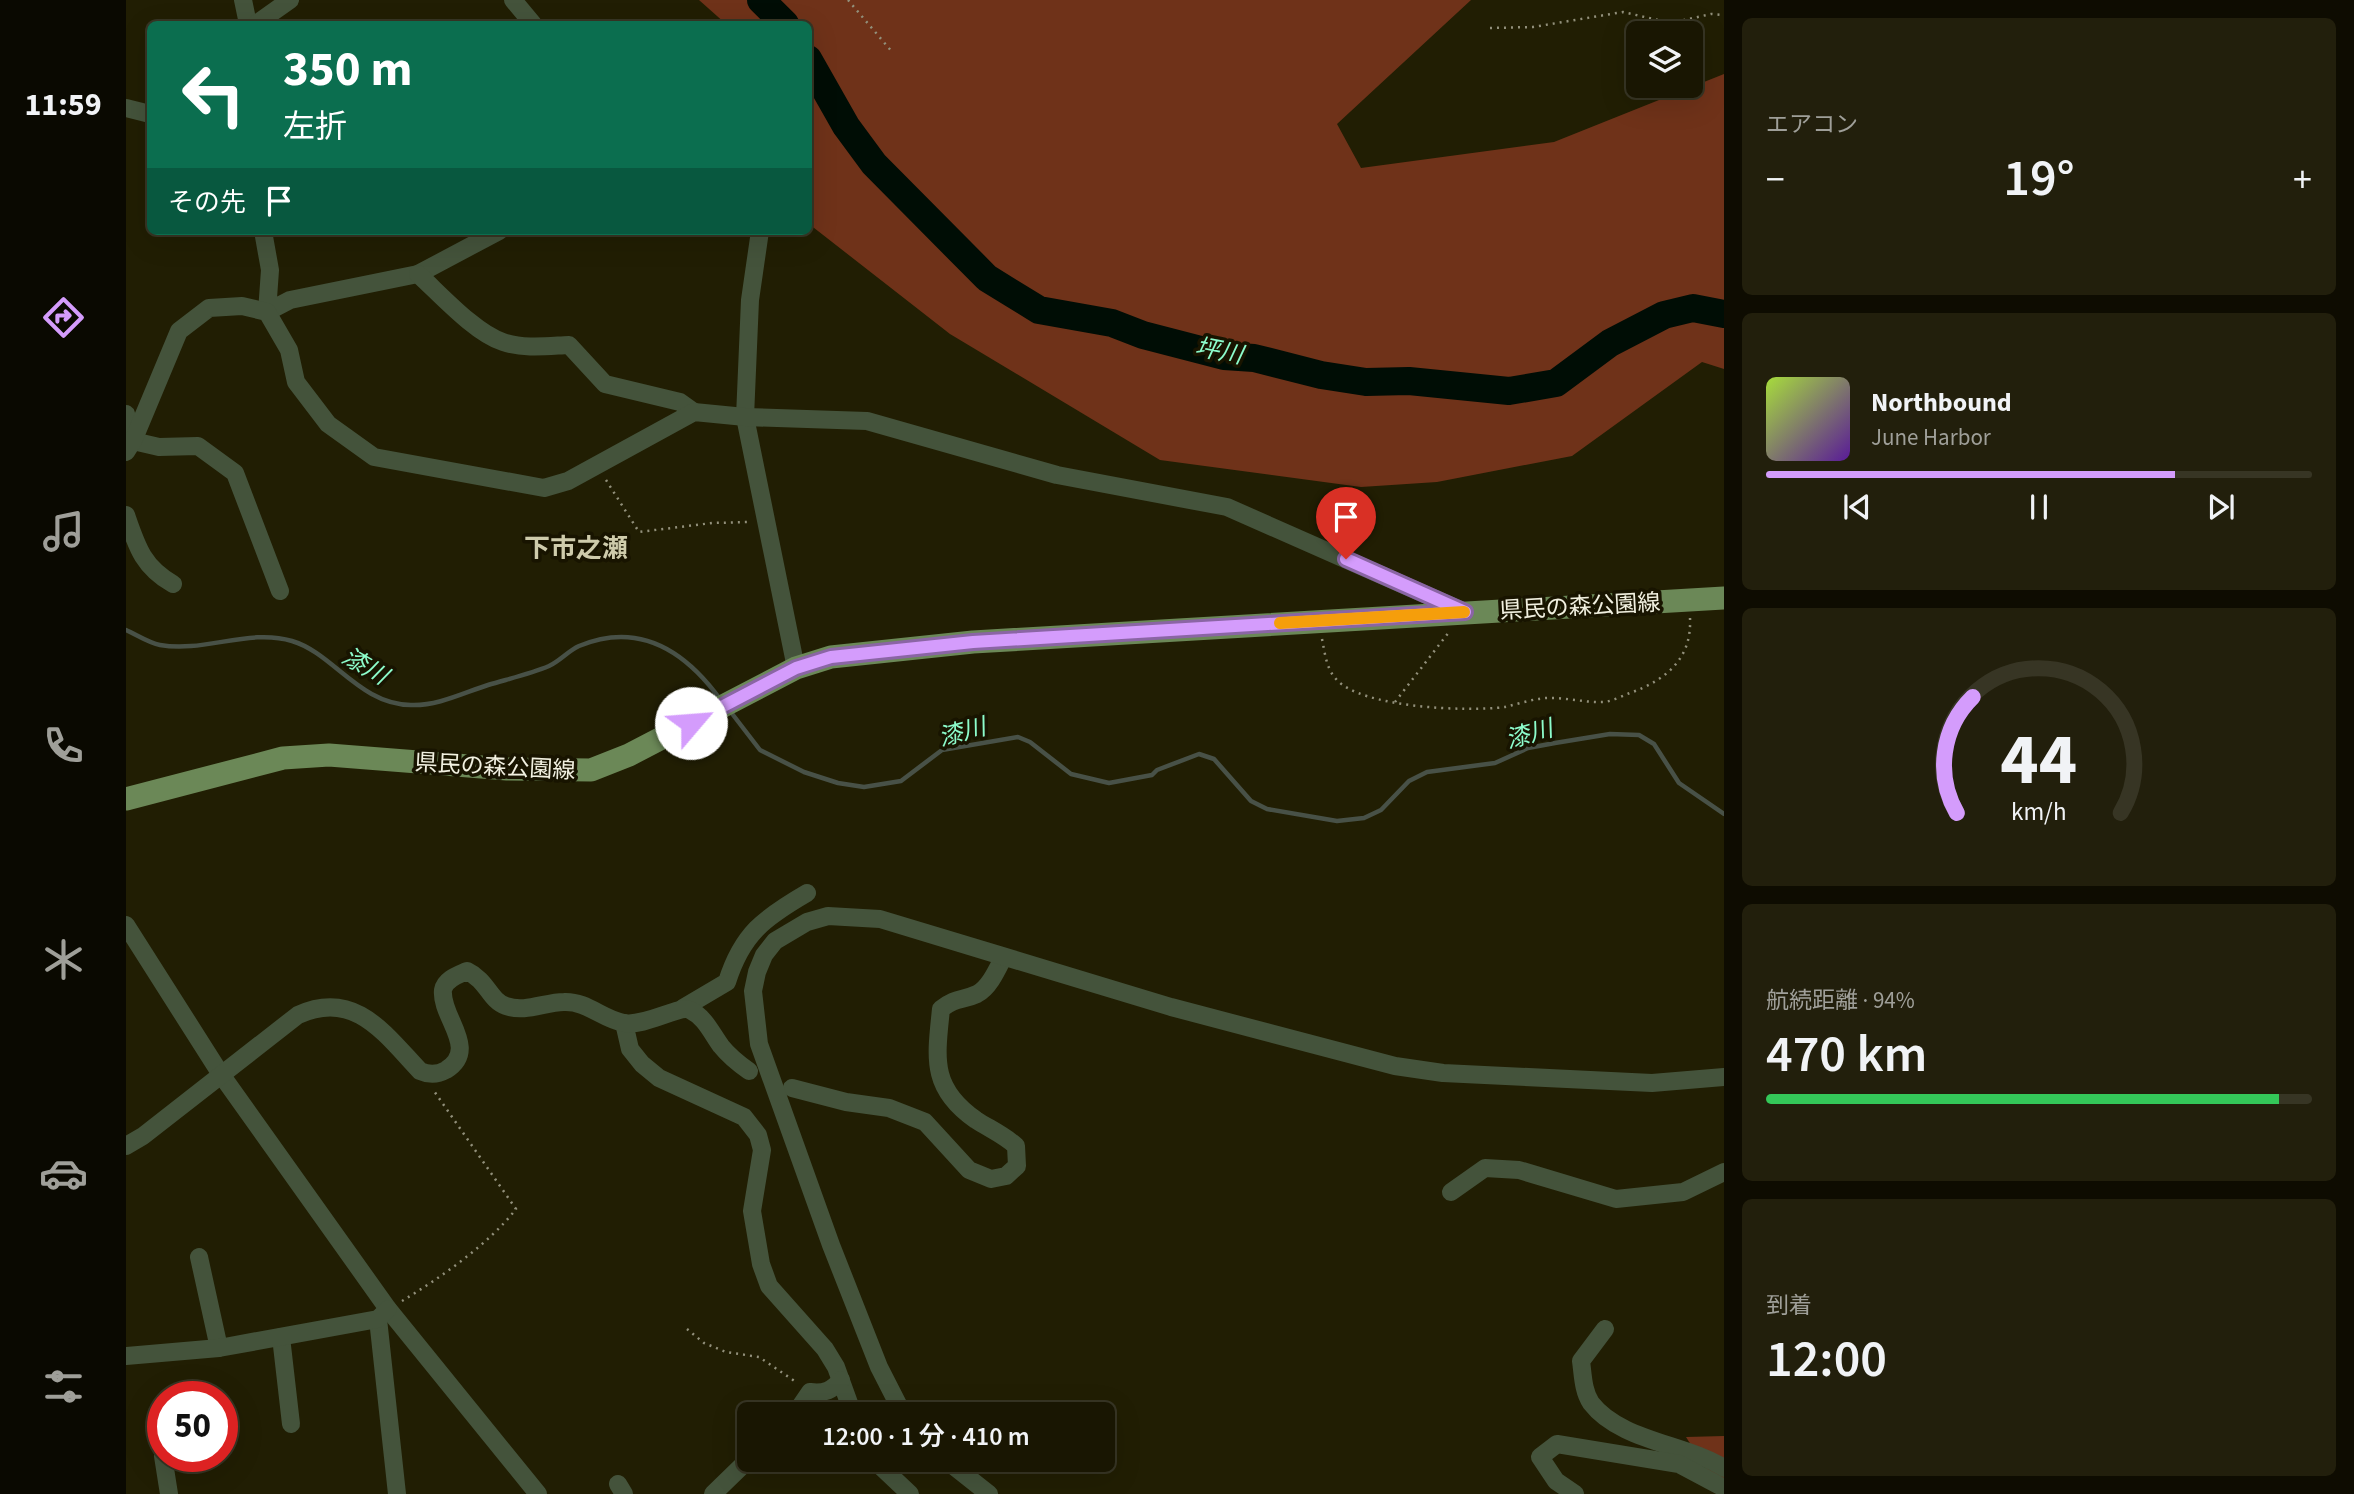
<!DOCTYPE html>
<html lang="ja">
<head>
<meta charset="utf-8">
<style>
  body { margin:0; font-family:"Source Sans 3","Noto Sans JP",sans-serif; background:#221f0c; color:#f1f3f6; height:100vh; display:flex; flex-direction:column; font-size:26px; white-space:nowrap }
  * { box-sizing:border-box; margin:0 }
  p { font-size:23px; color:#9f9f99 }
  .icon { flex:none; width:38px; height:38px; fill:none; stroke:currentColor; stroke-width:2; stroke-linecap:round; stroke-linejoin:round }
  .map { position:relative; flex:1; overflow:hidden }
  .side { display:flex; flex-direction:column; gap:18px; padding:18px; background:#0e0c01; width:630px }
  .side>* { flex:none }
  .top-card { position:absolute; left:21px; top:21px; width:665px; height:214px; border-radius:10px; box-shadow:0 7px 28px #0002,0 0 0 2px #373524; background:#0b6e4f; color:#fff; overflow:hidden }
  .buttons { position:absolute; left:1500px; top:21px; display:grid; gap:14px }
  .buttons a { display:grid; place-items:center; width:77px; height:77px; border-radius:10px; background:#191602; box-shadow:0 7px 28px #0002,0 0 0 2px #373524; font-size:35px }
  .speed { position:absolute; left:21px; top:1381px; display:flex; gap:14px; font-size:35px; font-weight:700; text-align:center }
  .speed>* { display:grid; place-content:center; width:91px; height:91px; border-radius:50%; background:#191602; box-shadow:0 7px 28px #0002,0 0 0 2px #373524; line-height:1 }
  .speed .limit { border:10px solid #d22; background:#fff; color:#111 }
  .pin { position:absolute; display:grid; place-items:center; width:60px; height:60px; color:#fff; margin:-72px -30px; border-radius:50% 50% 50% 0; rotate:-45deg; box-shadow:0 0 7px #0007 }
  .pin .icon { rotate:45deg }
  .me { position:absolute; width:77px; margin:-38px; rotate:63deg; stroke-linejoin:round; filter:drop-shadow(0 0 5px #0008) }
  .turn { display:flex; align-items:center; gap:24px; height:147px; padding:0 21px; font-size:32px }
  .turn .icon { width:91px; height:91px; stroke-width:2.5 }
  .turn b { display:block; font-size:49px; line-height:60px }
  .then { display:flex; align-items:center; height:66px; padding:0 21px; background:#0003; gap:14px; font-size:26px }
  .big { font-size:52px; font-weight:600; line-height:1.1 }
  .side .card { flex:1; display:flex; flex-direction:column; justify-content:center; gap:10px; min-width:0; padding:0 24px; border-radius:10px; background:#221f0c }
  .side .dial { align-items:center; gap:0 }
  .dial svg { height:182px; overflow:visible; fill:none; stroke:#373524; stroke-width:7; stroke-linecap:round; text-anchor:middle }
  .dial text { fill:#f1f3f6; stroke:none }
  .song { display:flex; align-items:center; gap:21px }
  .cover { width:84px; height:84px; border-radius:10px; background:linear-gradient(135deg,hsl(80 70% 55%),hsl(270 70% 35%)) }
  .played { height:7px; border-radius:4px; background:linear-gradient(90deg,#d49cfc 75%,#373524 75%) }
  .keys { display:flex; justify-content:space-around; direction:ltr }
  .heat { display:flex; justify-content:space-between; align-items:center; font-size:38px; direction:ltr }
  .charge { height:10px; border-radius:5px; background:linear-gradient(90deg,#34c759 94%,#373524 0) }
  .trip { position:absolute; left:611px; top:1402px; width:378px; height:70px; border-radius:10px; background:#191602; box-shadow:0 7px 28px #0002,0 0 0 2px #373524; font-weight:600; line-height:70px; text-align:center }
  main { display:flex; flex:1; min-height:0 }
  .tabs { display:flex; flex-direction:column; width:126px; justify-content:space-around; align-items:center; background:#0a0901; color:#9f9f99 }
  .tabs .icon { width:49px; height:49px }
  .tabs .active { color:#d49cfc }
  .tabs b { font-size:32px; color:#f1f3f6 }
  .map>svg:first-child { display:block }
</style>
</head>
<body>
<main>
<nav class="tabs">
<b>11:59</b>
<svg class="icon active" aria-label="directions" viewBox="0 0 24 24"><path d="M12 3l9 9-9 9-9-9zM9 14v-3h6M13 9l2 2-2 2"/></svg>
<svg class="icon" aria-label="music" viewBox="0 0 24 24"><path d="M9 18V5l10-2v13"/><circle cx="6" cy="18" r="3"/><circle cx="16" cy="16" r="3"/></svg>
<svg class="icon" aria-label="phone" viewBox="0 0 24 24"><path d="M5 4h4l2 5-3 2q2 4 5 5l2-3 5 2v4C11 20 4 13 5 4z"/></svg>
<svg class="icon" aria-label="climate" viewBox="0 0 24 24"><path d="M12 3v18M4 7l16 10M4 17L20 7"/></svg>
<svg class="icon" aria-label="car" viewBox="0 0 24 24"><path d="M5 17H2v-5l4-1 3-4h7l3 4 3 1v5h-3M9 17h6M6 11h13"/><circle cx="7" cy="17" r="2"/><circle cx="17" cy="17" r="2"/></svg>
<svg class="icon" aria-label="filters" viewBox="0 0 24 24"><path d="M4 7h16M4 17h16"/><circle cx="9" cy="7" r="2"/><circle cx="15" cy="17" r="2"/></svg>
</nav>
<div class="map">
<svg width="1598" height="1494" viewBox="0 0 1598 1494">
  <rect width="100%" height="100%" fill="#211e03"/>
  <!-- forest -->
  <g fill="#6f3219">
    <polygon points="573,0 1345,0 1211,124 1235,168 1428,142 1598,74 1598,369 1576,362 1446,456 1311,482 1235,487 1034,460 824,334 683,224 682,24 600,24"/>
    <polygon points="1598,1436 1598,1494 1596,1494 1560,1437"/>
  </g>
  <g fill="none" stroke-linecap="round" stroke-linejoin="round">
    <!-- stream -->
    <g stroke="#485147" stroke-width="4.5">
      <path d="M0 630C11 635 23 643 34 645 78 653 123 628 166 641 207 653 234 705 285 705 312 706 337 693 362 685 382 679 404 674 423 666 434 661 442 651 453 646 513 621 559 651 594 699"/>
      <polyline points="604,711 634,750 678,772 712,783 738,787 775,781 816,750 892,737 904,742 945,774 983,783 1026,775 1031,770 1073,754 1088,759 1125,801 1141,809 1211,821 1238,818 1255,810 1283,781 1301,772 1369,763 1402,748 1429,743 1484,734 1513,735 1528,744 1553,783 1598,814"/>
    </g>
    <!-- river -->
    <g stroke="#000d05" stroke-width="28">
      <polyline points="635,0 659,24"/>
      <polyline points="682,59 720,126 748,164 861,278 913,310 986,323 1017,335 1098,356 1128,358 1195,375 1240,382 1283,381 1383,391 1430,383 1484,343 1538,315 1567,308 1598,314"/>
    </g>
    <!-- path -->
    <g stroke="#92907b" stroke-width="2.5" stroke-dasharray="2 5" stroke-linecap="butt">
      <polyline points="722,0 767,53"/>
      <polyline points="1364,28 1407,27 1497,12 1545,23 1585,14 1598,15"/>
      <polyline points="480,480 513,532 586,523 623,522"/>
      <path d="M1196 639C1199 653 1200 668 1210 679 1235 708 1341 712 1379 707 1392 704 1406 699 1420 698 1439 697 1459 703 1478 702 1487 701 1496 696 1504 693 1540 680 1566 659 1564 618"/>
      <polyline points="1269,702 1323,632"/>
      <path d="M276 1301C314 1278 363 1244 390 1209L308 1091"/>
      <polyline points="561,1329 578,1343 600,1352 633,1357 670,1382"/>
    </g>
    <!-- minor -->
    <g stroke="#44533b" stroke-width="18">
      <polyline points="117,0 122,24"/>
      <polyline points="387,0 407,24"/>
      <polyline points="130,24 164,0"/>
      <polyline points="0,108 24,114"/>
      <polyline points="137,231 144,270 141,312 164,300 292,274 373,231"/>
      <polyline points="634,231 624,300 619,417 670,668"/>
      <path d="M292 274C314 294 349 333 377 342 398 349 421 346 443 345L479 384 554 402 568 412"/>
      <polyline points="0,414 7,441 33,447 72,446 109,473 154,591"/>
      <polyline points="0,452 7,441 53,331 83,308 116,306 141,312 163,350 170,382 202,424 248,457 418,488 442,481 568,412 619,417 741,421 931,475 1101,507 1339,612"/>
      <path d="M0 515C11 547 17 567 47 584"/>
      <polyline points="0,925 94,1073 262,1309 412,1494"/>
      <path d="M557 1008 601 982C616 934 638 918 681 893"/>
      <polyline points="498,1023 504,1049 516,1064 533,1078 618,1117 632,1135 636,1150 626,1211 635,1264 643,1286 699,1349 710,1367 727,1414"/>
      <path d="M666 1088 720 1102 763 1108 799 1122 843 1170 865 1179 880 1176 891 1166 890 1146C878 1135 864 1129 850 1120 804 1088 810 1058 815 1009 830 997 836 1001 851 994 863 988 871 970 877 958"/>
      <path d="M0 1146 17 1136 172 1015C229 989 259 1034 294 1071 303 1075 311 1075 320 1070 354 1049 314 1017 317 990 319 979 332 975 341 971 362 981 363 1000 380 1006 399 1013 419 1002 438 1002 461 1001 476 1019 498 1023 519 1027 553 1005 564 1010 579 1017 586 1034 595 1046 603 1056 613 1064 623 1071"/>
      <polyline points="1325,1192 1359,1168 1393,1170 1490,1199 1557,1192 1598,1172"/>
      <polyline points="73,1257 93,1348"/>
      <polyline points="252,1319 271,1494"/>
      <path d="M1479 1329 1455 1361C1457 1375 1457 1391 1465 1403 1494 1441 1560 1444 1598 1468"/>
      <polyline points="155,1337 165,1424"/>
      <polyline points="0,1356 93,1348 252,1319 262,1309"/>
      <path d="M669 1414 684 1392C699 1394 706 1390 715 1380"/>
      <polyline points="777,1414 753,1367 705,1245 633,1044 627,991 631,972 638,955 649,941 681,922 702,916 754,919 1045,1007 1269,1066 1317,1073 1526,1083 1598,1077"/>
      <polyline points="37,1456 43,1494"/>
      <polyline points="748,1460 784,1494"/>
      <polyline points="820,1460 863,1494"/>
      <polyline points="492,1484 498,1494"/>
      <polyline points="587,1494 623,1459"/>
      <polyline points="1449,1494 1430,1481 1414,1457 1431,1444 1553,1464 1598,1488"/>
    </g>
    <!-- major -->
    <polyline stroke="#6b8857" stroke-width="23" points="0,799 157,758 203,755 381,769 465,770 503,755 670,668 705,657 847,642 1598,598"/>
  </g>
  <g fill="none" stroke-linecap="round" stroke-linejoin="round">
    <defs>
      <polyline id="route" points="565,723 670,668 705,657 847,642 1339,612 1220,559"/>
    </defs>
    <!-- route casing -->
    <use href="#route" stroke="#8a65a4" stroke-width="18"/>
    <!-- route -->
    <use href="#route" stroke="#d49cfc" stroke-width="12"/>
    <!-- slow -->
    <polyline stroke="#f59e0b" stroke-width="12" points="1154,623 1338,612"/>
  </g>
  <g text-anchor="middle" stroke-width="7" stroke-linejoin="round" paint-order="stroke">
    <!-- street labels -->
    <g font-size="23" fill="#f1f0e0" stroke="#181400">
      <text transform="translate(1454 606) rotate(-3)" y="8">県民の森公園線</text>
      <text transform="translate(369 766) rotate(3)" y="8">県民の森公園線</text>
    </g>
    <!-- water labels -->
    <g font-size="24" font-style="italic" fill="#8dfdcc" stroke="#181400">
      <text transform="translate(1093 351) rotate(11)" y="8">坪川</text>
      <text transform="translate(239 666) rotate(30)" y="8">漆川</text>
      <text transform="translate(836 732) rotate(-15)" y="8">漆川</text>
      <text transform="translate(1403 734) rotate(-16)" y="8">漆川</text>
    </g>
    <!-- quarter labels -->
    <g font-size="26" font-weight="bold" fill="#cecbab" stroke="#181400">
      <text x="450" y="557">下市之瀬</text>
    </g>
  </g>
</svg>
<div class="buttons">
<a><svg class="icon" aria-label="layers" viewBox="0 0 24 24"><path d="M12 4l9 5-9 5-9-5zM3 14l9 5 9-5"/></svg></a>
</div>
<div class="speed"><div class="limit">50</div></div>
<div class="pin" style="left:1220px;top:559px;background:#d93025"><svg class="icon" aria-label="arrive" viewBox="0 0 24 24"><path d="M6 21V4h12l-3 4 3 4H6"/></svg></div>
<svg class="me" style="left:565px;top:723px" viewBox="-20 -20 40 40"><circle r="19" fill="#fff"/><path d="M0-13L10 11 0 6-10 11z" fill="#d49cfc"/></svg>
<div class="trip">12:00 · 1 分 · 410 m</div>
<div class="top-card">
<div class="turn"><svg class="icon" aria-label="left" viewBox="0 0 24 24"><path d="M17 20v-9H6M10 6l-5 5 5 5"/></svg><div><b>350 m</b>左折</div></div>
<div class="then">その先<svg class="icon" aria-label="arrive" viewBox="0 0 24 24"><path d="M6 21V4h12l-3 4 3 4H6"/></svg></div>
</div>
</div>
<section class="side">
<div class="card"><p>エアコン</p>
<div class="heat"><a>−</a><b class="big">19°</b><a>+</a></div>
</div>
<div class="card">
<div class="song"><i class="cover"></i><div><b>Northbound</b><p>June Harbor</p></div></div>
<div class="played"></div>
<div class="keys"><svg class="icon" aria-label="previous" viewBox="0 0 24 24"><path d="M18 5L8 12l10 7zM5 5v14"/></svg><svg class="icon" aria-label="pause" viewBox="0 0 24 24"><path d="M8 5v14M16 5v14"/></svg><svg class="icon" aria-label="next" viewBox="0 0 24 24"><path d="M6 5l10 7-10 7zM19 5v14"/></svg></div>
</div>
<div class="card dial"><svg viewBox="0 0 100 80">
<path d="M14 69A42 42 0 1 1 86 69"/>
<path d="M14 69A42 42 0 0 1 21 18" stroke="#d49cfc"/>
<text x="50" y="56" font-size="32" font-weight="700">44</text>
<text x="50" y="72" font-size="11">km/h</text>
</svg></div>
<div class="card"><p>航続距離 · 94%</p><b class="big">470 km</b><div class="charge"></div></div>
<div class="card"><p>到着</p><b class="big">12:00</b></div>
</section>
</main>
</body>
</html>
